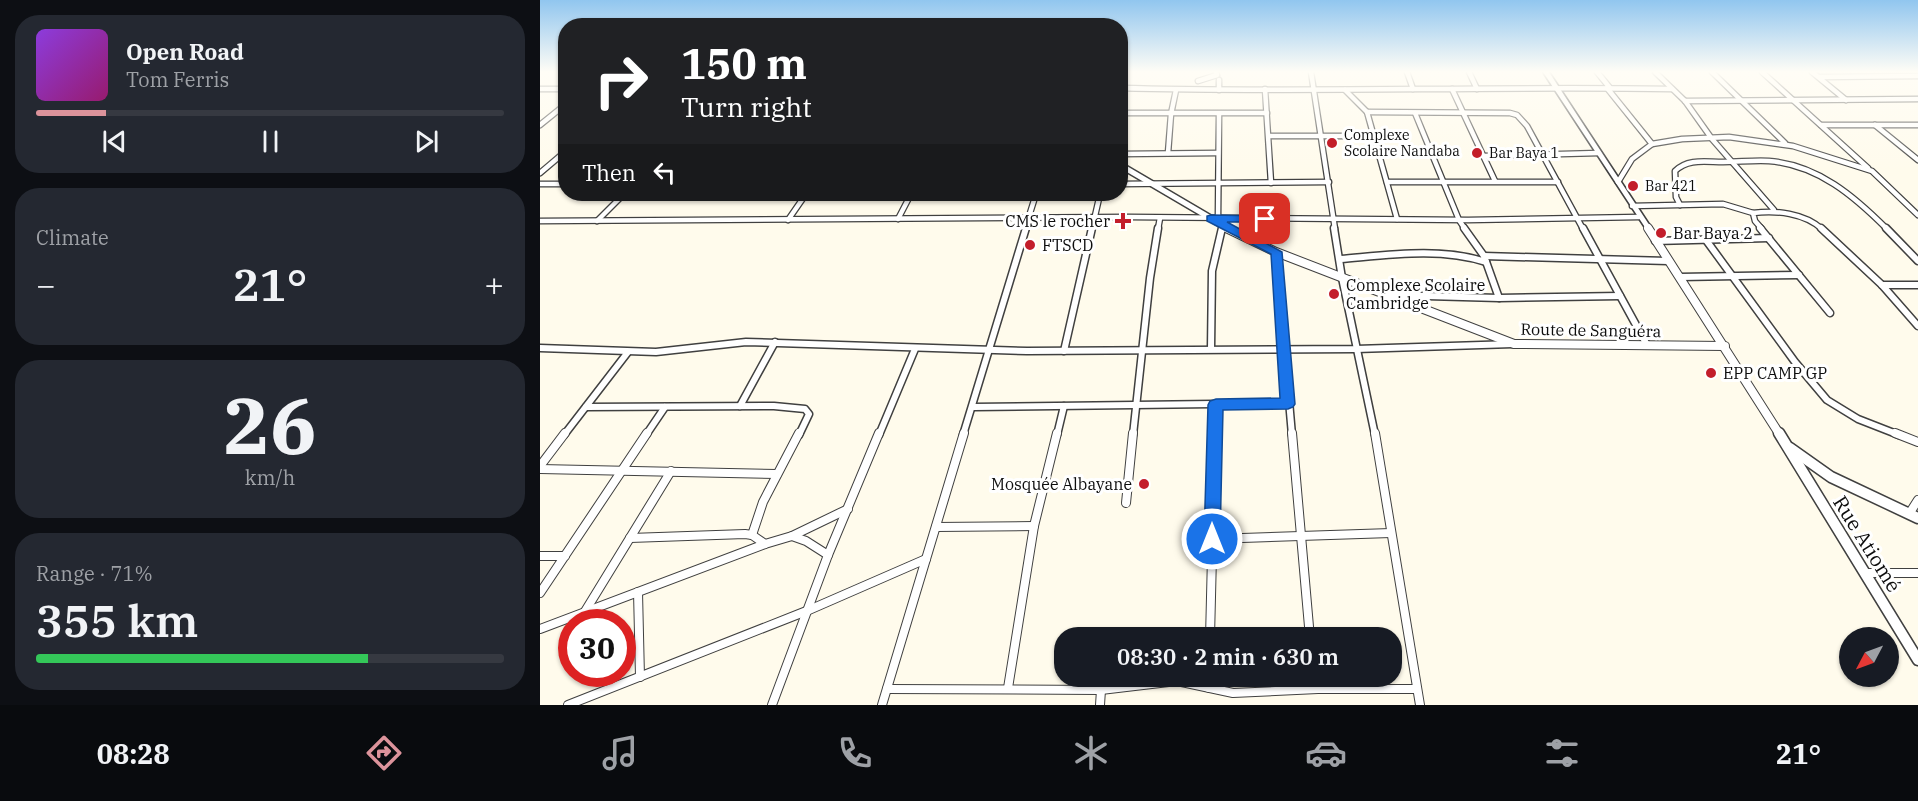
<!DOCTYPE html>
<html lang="en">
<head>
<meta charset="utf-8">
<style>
  body { margin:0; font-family:"IBM Plex Serif",serif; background:#242831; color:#f1f3f6; height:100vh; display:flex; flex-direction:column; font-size:22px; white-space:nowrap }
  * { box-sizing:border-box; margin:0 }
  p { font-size:20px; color:#9ea1a6 }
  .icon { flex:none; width:33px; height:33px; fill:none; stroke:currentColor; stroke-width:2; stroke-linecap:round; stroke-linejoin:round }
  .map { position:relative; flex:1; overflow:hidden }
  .panel { display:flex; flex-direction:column; gap:15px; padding:15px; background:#0d0f14; width:540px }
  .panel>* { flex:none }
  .hud { position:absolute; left:18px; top:18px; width:570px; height:183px; border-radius:24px; box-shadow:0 2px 4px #0004; background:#202124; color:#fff; overflow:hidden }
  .needle { width:39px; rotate:229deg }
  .buttons { position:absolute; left:1299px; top:627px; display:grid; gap:12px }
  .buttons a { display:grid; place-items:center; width:60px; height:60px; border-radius:50%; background:#171b24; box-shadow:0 2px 4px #0004; font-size:30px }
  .speed { position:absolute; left:18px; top:609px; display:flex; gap:12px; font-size:30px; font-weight:700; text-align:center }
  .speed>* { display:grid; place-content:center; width:78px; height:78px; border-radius:50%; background:#171b24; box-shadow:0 2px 4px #0004; line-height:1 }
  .speed .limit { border:9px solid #d22; background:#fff; color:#111 }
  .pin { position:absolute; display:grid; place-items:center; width:51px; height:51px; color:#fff; margin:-26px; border-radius:12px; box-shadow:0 3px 9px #0006 }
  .me { position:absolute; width:66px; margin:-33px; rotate:0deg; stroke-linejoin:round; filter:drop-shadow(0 0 4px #0008) }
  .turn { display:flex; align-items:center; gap:21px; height:126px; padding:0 24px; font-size:27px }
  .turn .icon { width:78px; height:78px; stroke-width:2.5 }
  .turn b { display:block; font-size:42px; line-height:51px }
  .then { display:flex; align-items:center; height:57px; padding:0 24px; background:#0003; gap:12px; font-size:22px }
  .big { font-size:45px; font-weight:600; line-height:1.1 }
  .panel .card { flex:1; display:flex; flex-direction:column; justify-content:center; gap:9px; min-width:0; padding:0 21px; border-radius:24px; background:#242831 }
  .panel .dial { align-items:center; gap:0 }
  .dial b { font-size:78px; line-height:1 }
  .song { display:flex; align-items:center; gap:18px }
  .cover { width:72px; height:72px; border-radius:9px; background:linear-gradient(135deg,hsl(270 70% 55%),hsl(320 70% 35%)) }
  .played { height:6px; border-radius:3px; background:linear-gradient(90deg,#dc939b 15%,#363941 15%) }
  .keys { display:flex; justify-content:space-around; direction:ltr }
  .heat { display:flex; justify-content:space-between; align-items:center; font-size:33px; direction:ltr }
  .charge { height:9px; border-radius:4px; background:linear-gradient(90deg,#34c759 71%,#363941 0) }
  .trip { position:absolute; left:514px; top:627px; width:348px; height:60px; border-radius:24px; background:#171b24; box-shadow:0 2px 4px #0004; font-weight:600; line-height:60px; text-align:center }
  .tabs { display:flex; height:96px; justify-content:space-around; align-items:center; background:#090b0e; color:#9ea1a6 }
  .tabs .icon { width:42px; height:42px }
  .tabs .selected { color:#dc939b }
  .tabs b { font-size:27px; color:#f1f3f6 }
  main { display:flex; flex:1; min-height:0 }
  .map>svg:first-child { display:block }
</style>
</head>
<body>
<main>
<section class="panel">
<div class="card">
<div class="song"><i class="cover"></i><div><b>Open Road</b><p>Tom Ferris</p></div></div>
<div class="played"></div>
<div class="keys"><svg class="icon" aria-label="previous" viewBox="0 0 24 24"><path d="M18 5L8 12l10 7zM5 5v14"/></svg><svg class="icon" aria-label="pause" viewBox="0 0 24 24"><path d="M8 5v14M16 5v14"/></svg><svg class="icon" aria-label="next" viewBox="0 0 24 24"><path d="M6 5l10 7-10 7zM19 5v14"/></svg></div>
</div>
<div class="card"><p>Climate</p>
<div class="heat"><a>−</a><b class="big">21°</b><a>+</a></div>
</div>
<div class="card dial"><b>26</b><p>km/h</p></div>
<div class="card"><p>Range · 71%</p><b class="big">355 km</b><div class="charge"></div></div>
</section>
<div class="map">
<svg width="1378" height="705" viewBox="0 0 1378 705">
  <rect width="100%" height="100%" fill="#fffbec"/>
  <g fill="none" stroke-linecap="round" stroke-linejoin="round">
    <defs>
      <g id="minor-far2">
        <polyline points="771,72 795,229"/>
        <polyline points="867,72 873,89"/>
        <polyline points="929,72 937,89"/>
        <polyline points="1057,72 1070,88"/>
        <polyline points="1115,72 1145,101 1172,139 1234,210"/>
        <polyline points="1172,72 1245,143"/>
        <polyline points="1222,72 1328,168"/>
        <polyline points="1272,72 1306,100"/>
        <polyline points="1279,77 1378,76"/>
        <polyline points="679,80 679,90"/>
        <polyline points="658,81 677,75 676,72"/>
        <path d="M580 88C764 93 948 86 1132 89"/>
        <polyline points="581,88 584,72"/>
        <polyline points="1067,88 1112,144"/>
        <polyline points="0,89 26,89"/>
        <polyline points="725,89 731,183"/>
        <polyline points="912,89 955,181"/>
        <polyline points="805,90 827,112 857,219"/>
        <polyline points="1145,101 1378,99"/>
        <polyline points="827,112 970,113 977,115 987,126 1043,229"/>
        <polyline points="580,113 727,113"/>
        <polyline points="875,113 919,220 925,229"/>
        <polyline points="0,125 26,104"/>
        <polyline points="1281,125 1378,125"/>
        <polyline points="1335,125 1378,160"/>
        <polyline points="729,136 834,136"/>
        <polyline points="628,153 631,114 636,90"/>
        <polyline points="580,154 678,153"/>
        <polyline points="943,156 1059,153"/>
        <polyline points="0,173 26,151"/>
        <polyline points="847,182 1018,182"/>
        <polyline points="1078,182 1092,159 1112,144 1142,139 1189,137 1253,146 1332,171 1378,215"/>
        <polyline points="0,184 26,184"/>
        <polyline points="580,184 789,182"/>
        <path d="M1140 205 1136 197 1135 171C1148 158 1166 162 1183 162 1199 162 1214 160 1229 161 1278 165 1314 196 1347 229"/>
        <polyline points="1092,206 1183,204 1213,213"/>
        <polyline points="358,219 371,194"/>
        <polyline points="678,219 679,114"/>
        <polyline points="248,220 266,194"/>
        <polyline points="0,221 589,217 928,220 1099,217"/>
        <polyline points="57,221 84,194"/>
        <polyline points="485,229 496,194"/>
        <polyline points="552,229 560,194"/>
        <polyline points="618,229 620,218"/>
        <polyline points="682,229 683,226"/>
        <path d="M1222 229 1215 221 1213 213C1236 210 1264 213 1282 229"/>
      </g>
      <g id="minor-far1">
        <polyline points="794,228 802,278 835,435"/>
        <polyline points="924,228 944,256 959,298"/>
        <polyline points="1043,228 1107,345"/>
        <polyline points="1220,228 1290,313"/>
        <polyline points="1281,228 1342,285 1378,326"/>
        <polyline points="1346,228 1378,261"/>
        <polyline points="1166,240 1255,362 1287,400 1318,419 1359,435"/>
        <polyline points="1115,241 1229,238"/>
        <polyline points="736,252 752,435"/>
        <polyline points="944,256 1128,261"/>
        <path d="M801 259C848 255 900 247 946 262"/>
        <polyline points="1140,277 1259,275"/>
        <polyline points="1342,285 1378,285"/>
        <polyline points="850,295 959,298 1080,296"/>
        <polyline points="0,348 116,352 206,342 487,351 816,349 973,344"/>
        <polyline points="671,349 672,271 682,228"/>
        <polyline points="524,351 552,228"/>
        <polyline points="200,406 235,342"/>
        <polyline points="46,407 234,406 265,409 269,414 259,435"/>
        <polyline points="434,407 748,403"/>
        <polyline points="24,435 88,352"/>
        <polyline points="106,435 125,407"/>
        <polyline points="339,435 375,349"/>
        <polyline points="423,435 486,228"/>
        <polyline points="517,435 524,406"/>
        <polyline points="593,435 610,278 618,228"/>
        <polyline points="675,435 676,405"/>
      </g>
      <g id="minor">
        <polyline points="752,433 770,638"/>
        <polyline points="835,433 880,705"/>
        <polyline points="1355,433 1378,442"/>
        <polyline points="0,466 25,433"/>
        <polyline points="0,469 237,474"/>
        <polyline points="586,503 593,433"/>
        <polyline points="1369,514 1378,500"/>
        <polyline points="396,527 494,526"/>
        <polyline points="212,535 223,502 259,433"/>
        <polyline points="252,536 266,541 288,555"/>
        <polyline points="90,538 205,534 212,535 225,544"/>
        <polyline points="672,539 851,533"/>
        <polyline points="0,556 25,556"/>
        <polyline points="1325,573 1378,573"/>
        <polyline points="98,592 100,677"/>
        <polyline points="0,593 107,433"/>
        <polyline points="44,613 131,471"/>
        <polyline points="0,629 225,544 252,536 308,509"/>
        <polyline points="670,638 675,433"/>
        <polyline points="669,676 669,688"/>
        <polyline points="776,676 778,689"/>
        <polyline points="468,688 494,526 517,433"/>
        <polyline points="347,689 561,690 637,681 693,693 778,689 877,689"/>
        <polyline points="28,705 269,610 386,559"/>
        <polyline points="232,705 288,555 339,433"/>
        <polyline points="342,705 424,433"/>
        <polyline points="560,705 561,690"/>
      </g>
      <g id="tertiary-far2">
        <polyline points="1006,72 1109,229"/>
        <polyline points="580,165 689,229"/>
      </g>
      <g id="tertiary-far1">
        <polyline points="686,228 736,252 974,344 1185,346"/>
        <polyline points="1108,228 1240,435"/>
      </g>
      <g id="tertiary">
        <polyline points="1239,433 1378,660"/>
        <polyline points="1250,448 1291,477 1378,518"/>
      </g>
    </defs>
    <!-- minor-far2 casing -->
    <use href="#minor-far2" stroke="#404040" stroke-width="7"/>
    <!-- minor-far1 casing -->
    <use href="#minor-far1" stroke="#404040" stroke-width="9"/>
    <!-- minor casing -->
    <use href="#minor" stroke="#404040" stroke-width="10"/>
    <!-- tertiary-far2 casing -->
    <use href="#tertiary-far2" stroke="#404040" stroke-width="8"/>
    <!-- tertiary-far1 casing -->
    <use href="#tertiary-far1" stroke="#404040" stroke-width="10"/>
    <!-- tertiary casing -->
    <use href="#tertiary" stroke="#404040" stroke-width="13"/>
    <!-- minor-far2 -->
    <use href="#minor-far2" stroke="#fff" stroke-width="4.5"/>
    <!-- minor-far1 -->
    <use href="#minor-far1" stroke="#fff" stroke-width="6"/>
    <!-- minor -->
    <use href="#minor" stroke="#fff" stroke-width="8"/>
    <!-- tertiary-far2 -->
    <use href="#tertiary-far2" stroke="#fff" stroke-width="5"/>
    <!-- tertiary-far1 -->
    <use href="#tertiary-far1" stroke="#fff" stroke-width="8"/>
    <!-- tertiary -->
    <use href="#tertiary" stroke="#fff" stroke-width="10"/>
  </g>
  <!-- sky -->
  <linearGradient id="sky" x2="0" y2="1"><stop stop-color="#91c6ef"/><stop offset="0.42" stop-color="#fffdf6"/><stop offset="1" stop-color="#fffdf6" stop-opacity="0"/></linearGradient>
  <rect width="1378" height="171" fill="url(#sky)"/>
  <!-- route -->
  <polygon fill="#1a73e8" stroke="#114b97" stroke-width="1.5" points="671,215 725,216 730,219 725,222 687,222 742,252 755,404 753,407 748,409 683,410 680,539 678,545 672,547 666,545 664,539 668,405 670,401 676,399 740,398 731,254 667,221 667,216"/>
  <!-- markers -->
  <g fill="#c31e2b" stroke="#fff" stroke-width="2">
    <circle cx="792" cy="143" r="6"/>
    <circle cx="937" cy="153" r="6"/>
    <circle cx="1093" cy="186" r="6"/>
    <path d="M580 212h6v6h6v6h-6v6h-6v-6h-6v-6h6z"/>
    <circle cx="1121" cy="233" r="6"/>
    <circle cx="490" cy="245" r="6"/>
    <circle cx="794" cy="294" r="6"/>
    <circle cx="1171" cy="373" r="6"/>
    <circle cx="604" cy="484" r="6"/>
  </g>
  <g text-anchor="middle" stroke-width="6" stroke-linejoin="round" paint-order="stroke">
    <!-- far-poi labels -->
    <g font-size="14" fill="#0d0d0d" stroke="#fff" text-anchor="start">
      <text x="804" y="140">Complexe<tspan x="804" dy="16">Scolaire Nandaba</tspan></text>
      <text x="949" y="158">Bar Baya 1</text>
      <text x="1105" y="191">Bar 421</text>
    </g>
    <!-- poi labels -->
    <g font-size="16" fill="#0d0d0d" stroke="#fff" text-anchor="start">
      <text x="570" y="227" text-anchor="end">CMS le rocher</text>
      <text x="1133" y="239">Bar Baya 2</text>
      <text x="502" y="251">FTSCD</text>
      <text x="806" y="291">Complexe Scolaire<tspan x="806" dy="18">Cambridge</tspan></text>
      <text x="1183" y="379">EPP CAMP GP</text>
      <text x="592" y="490" text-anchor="end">Mosquée Albayane</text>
    </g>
    <!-- street labels -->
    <g font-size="16" fill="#0d0d0d" stroke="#fff">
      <text transform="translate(1051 330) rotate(1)" y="6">Route de Sanguéra</text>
    </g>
    <!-- near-street labels -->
    <g font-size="20" fill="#0d0d0d" stroke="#fff">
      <text transform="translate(1327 544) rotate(58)" y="7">Rue Atiomé</text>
    </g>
  </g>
</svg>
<div class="buttons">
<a><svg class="needle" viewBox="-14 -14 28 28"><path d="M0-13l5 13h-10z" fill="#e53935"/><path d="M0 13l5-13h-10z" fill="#9ea1a6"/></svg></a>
</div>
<div class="speed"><div class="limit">30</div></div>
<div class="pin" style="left:725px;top:219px;background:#d93025"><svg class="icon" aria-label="arrive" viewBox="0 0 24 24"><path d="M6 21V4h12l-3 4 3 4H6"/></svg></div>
<svg class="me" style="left:672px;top:539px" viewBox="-20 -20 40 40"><circle r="17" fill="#1a73e8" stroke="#fff" stroke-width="3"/><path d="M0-11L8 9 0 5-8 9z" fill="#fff"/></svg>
<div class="trip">08:30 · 2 min · 630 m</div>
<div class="hud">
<div class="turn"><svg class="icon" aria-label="right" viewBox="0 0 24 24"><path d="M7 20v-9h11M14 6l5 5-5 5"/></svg><div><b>150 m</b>Turn right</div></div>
<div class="then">Then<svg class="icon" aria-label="left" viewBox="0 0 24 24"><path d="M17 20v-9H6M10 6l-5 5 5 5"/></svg></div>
</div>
</div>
</main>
<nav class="tabs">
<b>08:28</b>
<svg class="icon selected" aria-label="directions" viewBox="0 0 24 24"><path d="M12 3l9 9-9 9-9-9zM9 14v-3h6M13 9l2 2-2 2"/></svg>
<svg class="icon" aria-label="music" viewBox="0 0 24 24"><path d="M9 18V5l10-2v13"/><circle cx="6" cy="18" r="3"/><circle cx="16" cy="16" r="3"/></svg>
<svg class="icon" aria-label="phone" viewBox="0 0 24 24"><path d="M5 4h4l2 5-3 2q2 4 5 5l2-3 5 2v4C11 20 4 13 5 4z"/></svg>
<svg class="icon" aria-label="climate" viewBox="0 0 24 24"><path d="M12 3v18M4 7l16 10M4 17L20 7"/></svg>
<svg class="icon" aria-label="car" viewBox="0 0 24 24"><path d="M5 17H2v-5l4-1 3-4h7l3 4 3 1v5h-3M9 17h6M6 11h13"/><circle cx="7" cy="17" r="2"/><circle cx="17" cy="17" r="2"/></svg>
<svg class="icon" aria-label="filters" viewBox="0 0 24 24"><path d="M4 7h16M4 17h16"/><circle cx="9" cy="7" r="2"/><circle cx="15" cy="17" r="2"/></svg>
<b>21°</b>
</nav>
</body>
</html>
